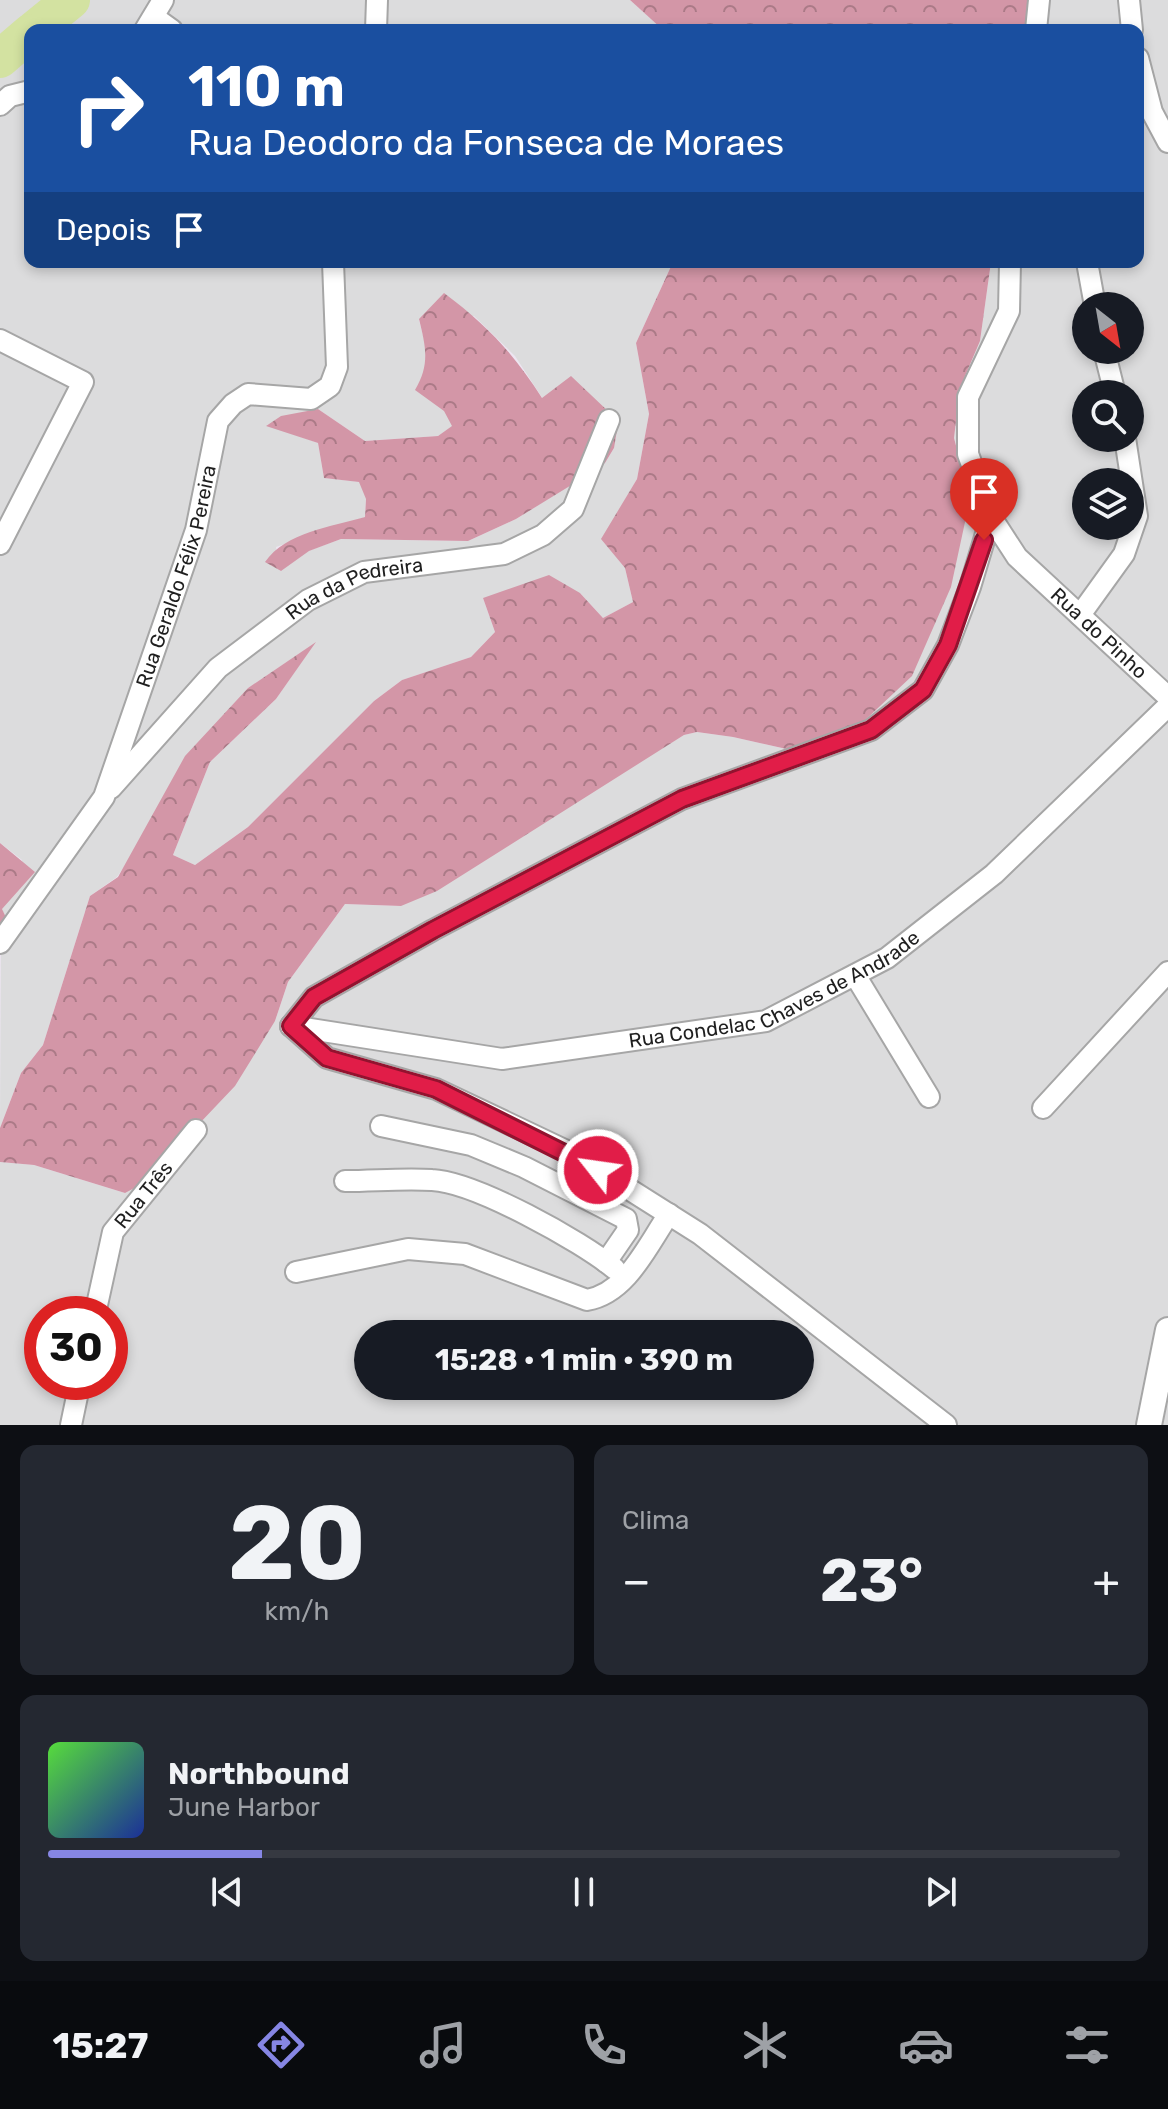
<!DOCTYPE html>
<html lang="pt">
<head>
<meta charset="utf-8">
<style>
  body { margin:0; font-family:Rubik,sans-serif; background:#242831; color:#f1f3f6; height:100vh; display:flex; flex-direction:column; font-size:30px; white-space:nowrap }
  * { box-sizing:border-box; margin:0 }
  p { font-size:26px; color:#9ea1a6 }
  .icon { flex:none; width:44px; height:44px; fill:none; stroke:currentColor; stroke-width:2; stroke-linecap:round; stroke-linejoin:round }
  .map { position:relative; height:1425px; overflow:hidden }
  .panel { display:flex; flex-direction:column; gap:20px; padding:20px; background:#0d0f14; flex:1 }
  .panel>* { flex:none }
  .hud { position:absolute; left:24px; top:24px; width:1120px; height:244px; border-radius:16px; box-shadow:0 4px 12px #0003; background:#1a4fa0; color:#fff; overflow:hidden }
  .needle { width:52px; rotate:149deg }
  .controls { position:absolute; left:1072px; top:292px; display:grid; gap:16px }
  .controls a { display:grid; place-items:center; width:72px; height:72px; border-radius:50%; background:#171b24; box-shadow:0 4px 12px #0003; font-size:40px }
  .speed { position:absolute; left:24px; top:1296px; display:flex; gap:16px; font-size:40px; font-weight:700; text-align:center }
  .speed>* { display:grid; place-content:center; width:104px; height:104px; border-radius:50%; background:#171b24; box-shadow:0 4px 12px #0003; line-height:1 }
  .speed .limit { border:12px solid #d22; background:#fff; color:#111 }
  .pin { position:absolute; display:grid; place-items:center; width:68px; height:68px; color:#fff; margin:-82px -34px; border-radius:50% 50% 50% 0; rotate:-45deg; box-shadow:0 0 8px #0007 }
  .pin .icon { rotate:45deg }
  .me { position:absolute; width:88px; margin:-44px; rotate:300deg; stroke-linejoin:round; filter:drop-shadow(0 0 6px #0008) }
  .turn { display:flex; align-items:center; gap:28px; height:168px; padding:0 32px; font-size:36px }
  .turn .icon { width:104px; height:104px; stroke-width:2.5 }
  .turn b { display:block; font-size:56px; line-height:68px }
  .then { display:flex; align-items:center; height:76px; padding:0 32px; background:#0003; gap:16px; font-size:30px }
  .big { font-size:60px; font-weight:700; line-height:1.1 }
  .panel .tile { flex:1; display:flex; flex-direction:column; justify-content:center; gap:12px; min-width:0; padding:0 28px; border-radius:16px; background:#242831 }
  .panel .dial { align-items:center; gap:0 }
  .dial b { font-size:104px; line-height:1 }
  .song { display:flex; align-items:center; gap:24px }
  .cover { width:96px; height:96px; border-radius:12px; background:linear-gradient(135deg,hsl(110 70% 55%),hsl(230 70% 35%)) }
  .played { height:8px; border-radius:4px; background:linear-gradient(90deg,#8686e4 20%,#363941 20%) }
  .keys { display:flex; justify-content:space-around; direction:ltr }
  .heat { display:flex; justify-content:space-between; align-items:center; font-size:44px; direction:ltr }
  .panel .tiles { flex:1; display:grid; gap:20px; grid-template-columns:1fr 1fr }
  .tile:last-child { grid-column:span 2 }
  .trip { position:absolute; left:354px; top:1320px; width:460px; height:80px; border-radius:40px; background:#171b24; box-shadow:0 4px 12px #0003; font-weight:700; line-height:80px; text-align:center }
  .dock { display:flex; height:128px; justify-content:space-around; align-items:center; background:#090b0e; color:#9ea1a6 }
  .dock .icon { width:56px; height:56px }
  .dock .on { color:#8686e4 }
  .dock b { font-size:36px; color:#f1f3f6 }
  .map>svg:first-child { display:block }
</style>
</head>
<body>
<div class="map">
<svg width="1168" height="1425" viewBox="0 0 1168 1425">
  <defs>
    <pattern id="forest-crowns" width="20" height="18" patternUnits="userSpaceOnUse" patternTransform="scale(2)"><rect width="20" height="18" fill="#d396a7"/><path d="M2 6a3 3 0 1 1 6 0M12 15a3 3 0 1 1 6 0" fill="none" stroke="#ab7a87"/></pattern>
  </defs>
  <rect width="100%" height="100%" fill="#ede5f1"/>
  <!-- residential -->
  <g fill="#dcdcdd" fill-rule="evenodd">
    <path d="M0 0H630L663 30H30V262H673L636 343 649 414 637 479 602 539 625 568 633 602 603 618 580 593 483 598 495 632 471 657 402 680 374 701 248 827 195 865 173 855 210 762 276 699 314 644 248 688 117 877 90 896 43 1045 21 1073 0 1128 1 909 22 860 0 843ZM474 316 515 356 543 399 614 448 605 463 516 519 468 541 341 539 308 551 280 571 276 547 365 517 366 498 360 482 324 478 318 443 267 425 318 409 365 441 438 436 453 426 425 373 428 355 419 320Z"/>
    <path d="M1031 0H1168V1425H0V1162L34 1165 125 1193 275 1021 288 982 345 904 400 906 684 735 697 732 733 737 791 750 970 499 954 438 960 388 980 341 991 262H1138V30H1026ZM1086 306H1130V350H1086ZM1086 394H1130V438H1086ZM1086 482H1130V526H1086ZM42 1314H110V1382H42ZM368 1334H800V1386H368Z"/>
  </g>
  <!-- forest -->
  <g fill="url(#forest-crowns)">
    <polygon points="630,0 1031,0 1026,30 663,30"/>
    <polygon points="673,262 991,262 980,341 960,388 954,438 970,499 951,587 912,676 862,723 791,750 733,737 697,732 684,735 437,891 401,906 345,904 288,982 275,1021 235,1086 142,1184 125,1193 34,1165 0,1162 0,1128 21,1073 43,1045 90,896 118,877 185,756 248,688 316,642 276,699 210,762 173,855 195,865 248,827 374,701 402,680 471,657 495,632 483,598 549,575 580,593 603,618 633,602 625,568 601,539 637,479 649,414 636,343"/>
    <path d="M444 293C487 325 514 354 542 398L571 376 610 413 617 430 614 448 605 463 591 473 516 519 468 541 341 539 309 551 281 571 265 562C286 532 331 527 365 517L366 499 359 482 324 478 318 443 266 426 281 416 318 409 365 441 438 436 452 426 444 411 415 390C430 364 426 348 419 319Z"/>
    <polygon points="0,843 35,872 2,909 9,924 0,936"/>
  </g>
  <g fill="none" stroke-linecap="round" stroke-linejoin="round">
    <!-- river -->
    <g stroke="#d3e2a1" stroke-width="38">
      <polyline points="34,30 71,0"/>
      <polyline points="0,59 30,33"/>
    </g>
    <defs>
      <g id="minor">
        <polyline points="1129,0 1132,30"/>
        <polyline points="154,17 172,30"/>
        <polyline points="145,30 163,0"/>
        <polyline points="376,30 377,0"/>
        <polyline points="1036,30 1039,0"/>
        <polyline points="1138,58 1152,112 1168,142"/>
        <polyline points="0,105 10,96 30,91"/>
        <path id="s1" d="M1010 262 1009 311 968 397V454L991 517 1017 557 1168 697"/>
        <polyline points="1087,262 1095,306"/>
        <polyline points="0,340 83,382 0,544"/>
        <polyline points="1104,350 1115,394"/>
        <polyline points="1080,615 1124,554 1137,516 1125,438"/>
        <path id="s2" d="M111 788 218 668 308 600 364 572 504 554 543 535 573 509 609 420"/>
        <path id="s3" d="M0 943 104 797 196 530 218 421 233 404 248 394 311 399 330 386 337 367 333 262"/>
        <polyline points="855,975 929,1097"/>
        <path id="s4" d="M291 1026 502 1059 766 1021 887 958 994 874 1168 706"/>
        <polyline points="291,1026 314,997 433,930 682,799 871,730 923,690 948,645 970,587 991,517"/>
        <polyline points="291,1026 327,1058 436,1089 575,1155 700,1234 946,1425"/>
        <polyline points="1043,1108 1168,972"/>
        <polyline points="381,1126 471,1145 524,1167 626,1219 628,1230 606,1262"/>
        <path d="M345 1181C374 1181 404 1178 432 1180 475 1182 581 1241 615 1269"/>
        <path d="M296 1272 408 1249 465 1254 587 1300C627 1293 647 1246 669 1214"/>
        <path id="s5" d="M95 1314 113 1232 196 1130"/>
        <polyline points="71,1425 80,1382"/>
      </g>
      <polyline id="tertiary" points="1149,1425 1168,1330"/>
    </defs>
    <!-- minor casing -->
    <use href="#minor" stroke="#a6a6a6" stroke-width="24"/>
    <!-- tertiary casing -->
    <use href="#tertiary" stroke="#a6a6a6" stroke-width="28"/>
    <!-- minor -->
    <use href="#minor" stroke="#fff" stroke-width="20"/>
    <!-- tertiary -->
    <use href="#tertiary" stroke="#fff" stroke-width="24"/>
  </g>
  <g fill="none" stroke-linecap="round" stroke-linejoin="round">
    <defs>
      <polyline id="route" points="598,1170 436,1089 327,1058 291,1026 314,997 433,930 682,799 871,730 923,690 948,645 984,540"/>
    </defs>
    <!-- route casing -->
    <use href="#route" stroke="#92132f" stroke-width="20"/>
    <!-- route -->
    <use href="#route" stroke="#e11d48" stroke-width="14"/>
  </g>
  <g text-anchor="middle" stroke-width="6" stroke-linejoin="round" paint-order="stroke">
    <!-- street labels -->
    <g font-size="20" fill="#1f1f1f" stroke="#fff">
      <text dy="7" stroke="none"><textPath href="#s3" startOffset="412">Rua Geraldo Félix Pereira</textPath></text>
      <text dy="7" stroke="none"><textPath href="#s2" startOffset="322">Rua da Pedreira</textPath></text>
      <text dy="7" stroke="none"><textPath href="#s1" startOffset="428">Rua do Pinho</textPath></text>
      <text dy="7" stroke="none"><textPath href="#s4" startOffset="498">Rua Condelac Chaves de Andrade</textPath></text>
      <text dy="7" stroke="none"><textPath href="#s5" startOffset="132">Rua Três</textPath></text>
    </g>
  </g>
</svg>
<div class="controls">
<a><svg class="needle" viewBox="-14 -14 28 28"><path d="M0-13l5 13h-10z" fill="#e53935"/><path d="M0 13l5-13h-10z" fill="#9ea1a6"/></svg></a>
<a><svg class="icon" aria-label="search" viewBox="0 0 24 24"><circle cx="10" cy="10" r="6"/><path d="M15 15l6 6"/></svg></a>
<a><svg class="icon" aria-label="layers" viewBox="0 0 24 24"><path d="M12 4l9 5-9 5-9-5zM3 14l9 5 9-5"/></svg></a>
</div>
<div class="speed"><div class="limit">30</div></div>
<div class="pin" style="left:984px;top:540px;background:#d93025"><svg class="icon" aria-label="arrive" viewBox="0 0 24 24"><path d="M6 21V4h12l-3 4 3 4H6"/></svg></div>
<svg class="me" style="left:598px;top:1170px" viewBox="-20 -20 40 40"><circle r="17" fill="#e11d48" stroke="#fff" stroke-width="3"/><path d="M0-11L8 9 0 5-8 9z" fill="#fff"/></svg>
<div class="trip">15:28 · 1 min · 390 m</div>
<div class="hud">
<div class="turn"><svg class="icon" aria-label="right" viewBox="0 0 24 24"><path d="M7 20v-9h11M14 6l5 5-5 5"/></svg><div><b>110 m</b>Rua Deodoro da Fonseca de Moraes</div></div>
<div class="then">Depois<svg class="icon" aria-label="arrive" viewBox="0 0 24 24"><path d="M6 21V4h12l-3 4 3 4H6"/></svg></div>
</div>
</div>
<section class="panel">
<div class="tiles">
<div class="tile dial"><b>20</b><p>km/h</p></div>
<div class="tile"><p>Clima</p>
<div class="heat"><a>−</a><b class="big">23°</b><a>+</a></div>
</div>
<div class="tile">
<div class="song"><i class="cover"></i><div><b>Northbound</b><p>June Harbor</p></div></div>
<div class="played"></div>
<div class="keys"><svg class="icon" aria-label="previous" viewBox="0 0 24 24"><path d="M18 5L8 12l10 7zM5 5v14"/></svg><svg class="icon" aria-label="pause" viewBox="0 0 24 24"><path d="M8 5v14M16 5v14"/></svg><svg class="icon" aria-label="next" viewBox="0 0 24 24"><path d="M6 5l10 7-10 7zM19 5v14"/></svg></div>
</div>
</div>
</section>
<nav class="dock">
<b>15:27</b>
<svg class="icon on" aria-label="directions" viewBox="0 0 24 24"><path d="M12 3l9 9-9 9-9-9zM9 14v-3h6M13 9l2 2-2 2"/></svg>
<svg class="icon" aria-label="music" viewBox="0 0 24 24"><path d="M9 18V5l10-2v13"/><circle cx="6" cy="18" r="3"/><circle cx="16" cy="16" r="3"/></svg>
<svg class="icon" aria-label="phone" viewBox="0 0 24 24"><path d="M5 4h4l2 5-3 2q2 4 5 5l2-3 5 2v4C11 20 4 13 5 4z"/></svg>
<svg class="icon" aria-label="climate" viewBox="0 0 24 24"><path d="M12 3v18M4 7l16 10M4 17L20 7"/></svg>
<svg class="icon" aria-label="car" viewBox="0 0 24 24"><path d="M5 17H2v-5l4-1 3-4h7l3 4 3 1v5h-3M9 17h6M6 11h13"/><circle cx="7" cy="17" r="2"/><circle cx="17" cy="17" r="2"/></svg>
<svg class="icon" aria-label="filters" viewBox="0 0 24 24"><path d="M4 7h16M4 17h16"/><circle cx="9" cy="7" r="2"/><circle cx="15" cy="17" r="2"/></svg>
</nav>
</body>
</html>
